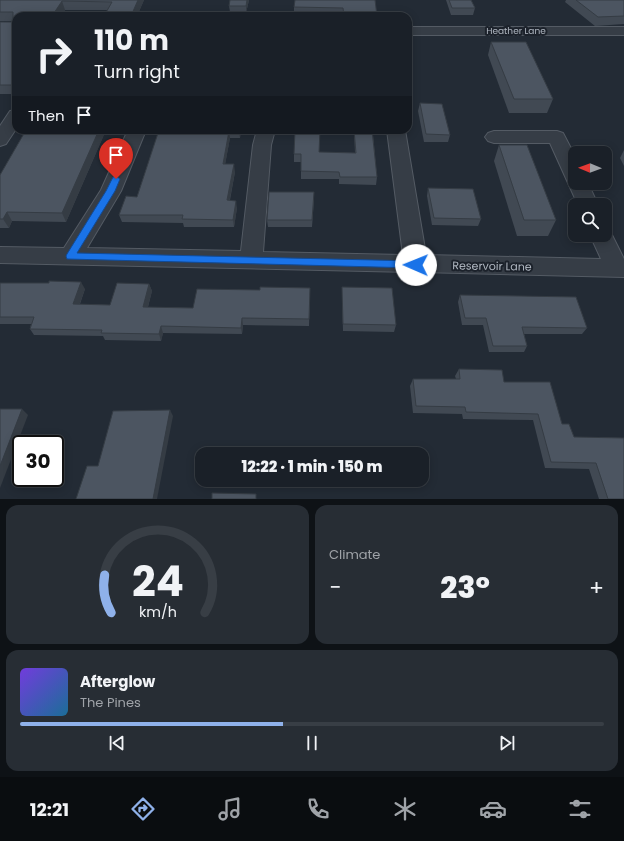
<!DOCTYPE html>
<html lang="en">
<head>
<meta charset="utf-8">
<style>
  body { margin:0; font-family:Poppins,sans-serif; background:#272d34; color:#f1f3f6; height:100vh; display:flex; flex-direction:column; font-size:15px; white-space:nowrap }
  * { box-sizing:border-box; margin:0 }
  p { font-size:13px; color:#9fa3a8 }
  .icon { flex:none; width:22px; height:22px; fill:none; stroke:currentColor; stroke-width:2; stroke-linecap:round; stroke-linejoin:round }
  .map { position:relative; height:499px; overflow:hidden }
  .details { display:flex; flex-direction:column; gap:6px; padding:6px; background:#0e1216; flex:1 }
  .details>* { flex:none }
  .guide { position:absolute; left:12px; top:12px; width:400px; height:122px; border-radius:12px; box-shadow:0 2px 10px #0003,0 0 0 1px #383e45; background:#1a2028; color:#f1f3f6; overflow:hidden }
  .needle { width:26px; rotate:271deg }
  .controls { position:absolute; left:568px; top:146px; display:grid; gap:8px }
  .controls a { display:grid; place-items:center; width:44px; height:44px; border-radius:8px; background:#1a2028; box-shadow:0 2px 10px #0003,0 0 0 1px #383e45; font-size:20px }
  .speed { position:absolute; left:12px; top:435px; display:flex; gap:8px; font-size:20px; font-weight:700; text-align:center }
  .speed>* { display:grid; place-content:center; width:52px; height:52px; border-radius:50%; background:#1a2028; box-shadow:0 2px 10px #0003,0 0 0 1px #383e45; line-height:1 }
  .speed .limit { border:2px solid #111; border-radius:6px; background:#fff; color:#111 }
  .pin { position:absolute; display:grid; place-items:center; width:34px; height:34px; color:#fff; margin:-41px -17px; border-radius:50% 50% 50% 0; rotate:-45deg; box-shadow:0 0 4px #0007 }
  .pin .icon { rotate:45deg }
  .me { position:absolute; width:44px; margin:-22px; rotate:271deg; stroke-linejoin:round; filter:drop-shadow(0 0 3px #0008) }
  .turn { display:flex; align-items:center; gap:14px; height:84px; padding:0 16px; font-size:18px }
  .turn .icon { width:52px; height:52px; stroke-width:2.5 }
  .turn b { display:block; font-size:28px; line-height:34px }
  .then { display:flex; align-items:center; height:38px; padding:0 16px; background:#0003; gap:8px; font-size:15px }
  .big { font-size:30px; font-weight:800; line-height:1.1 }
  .details .card { flex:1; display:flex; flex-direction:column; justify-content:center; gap:6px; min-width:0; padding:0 14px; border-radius:12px; background:#272d34 }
  .details .dial { align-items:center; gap:0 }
  .dial svg { height:104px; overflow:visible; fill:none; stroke:#383e45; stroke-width:7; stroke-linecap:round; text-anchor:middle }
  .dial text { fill:#f1f3f6; stroke:none }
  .song { display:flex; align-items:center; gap:12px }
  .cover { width:48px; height:48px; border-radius:6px; background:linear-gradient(135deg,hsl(260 70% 55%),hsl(200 70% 35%)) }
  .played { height:4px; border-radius:2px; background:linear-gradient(90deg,#8fb1ea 45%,#383e45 45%) }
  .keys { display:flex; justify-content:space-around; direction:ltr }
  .heat { display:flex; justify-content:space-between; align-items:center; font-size:22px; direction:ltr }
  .details .tiles { flex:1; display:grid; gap:6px; grid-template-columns:1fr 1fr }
  .card:last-child { grid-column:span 2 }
  .trip { position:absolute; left:195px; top:447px; width:234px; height:40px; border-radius:12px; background:#1a2028; box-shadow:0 2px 10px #0003,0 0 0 1px #383e45; font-weight:800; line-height:40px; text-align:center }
  .dock { display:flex; height:64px; justify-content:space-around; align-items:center; background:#0a0d10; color:#9fa3a8 }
  .dock .icon { width:28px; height:28px }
  .dock .on { color:#8fb1ea }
  .dock b { font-size:18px; color:#f1f3f6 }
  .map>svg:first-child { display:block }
</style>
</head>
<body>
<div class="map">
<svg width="624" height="499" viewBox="0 0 624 499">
  <rect width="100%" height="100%" fill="#232b35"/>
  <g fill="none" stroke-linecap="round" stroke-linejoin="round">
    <defs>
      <g id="minor">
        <rect x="408" y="27" width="216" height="8"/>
        <polygon points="16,110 16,129 6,144 0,146 0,126 10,111"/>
        <polygon points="128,130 146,130 121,191 87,248 241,251 253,145 257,130 275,130 271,145 263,252 403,255 387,130 405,130 426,255 601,259 590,235 605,235 605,228 609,229 624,259 624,277 420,272 416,274 411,272 0,263 0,247 64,248 101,190"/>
        <polygon points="494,131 557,131 563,133 575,156 575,183 588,183 598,205 578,205 550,143 494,143 488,141 485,137 488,133"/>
      </g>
    </defs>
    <!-- minor casing -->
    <use href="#minor" stroke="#545b64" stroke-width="2"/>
    <!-- minor -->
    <use href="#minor" fill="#363d46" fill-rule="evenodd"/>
  </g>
  <!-- wall -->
  <g fill="#414953">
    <polygon points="0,0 144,0 137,16 107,10 65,10 61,16 16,16 16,94 0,94 0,22 13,22 13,21 0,21"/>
    <polygon points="249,0 246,13 230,12 229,6"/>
    <polygon points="375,0 377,16 343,16 343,14 294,13 294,7"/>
    <polygon points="446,0 471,0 475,8 473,15 451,15"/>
    <polygon points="566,0 624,0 624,24 595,26 565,2"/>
    <polygon points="491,42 553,99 547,113 509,113 488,55"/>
    <polygon points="420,103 450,135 448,142 424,142 418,111"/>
    <polygon points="26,130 106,130 66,222 12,221 9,228 0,228 0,175"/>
    <polygon points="159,130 241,130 240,138 230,138 225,164 235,172 230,200 237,208 234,227 184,227 183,223 122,222 119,215 137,197"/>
    <polygon points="354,130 381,130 380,135 373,135 377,177 376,185 339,184 339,179 301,179 301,162 294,162 294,154 319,152 355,153"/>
    <polygon points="499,145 556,220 548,236 517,236 494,161"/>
    <polygon points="624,150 624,166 620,158"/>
    <polygon points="428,188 481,219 478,226 432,225 427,196"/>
    <polygon points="314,199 312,227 268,227 267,220"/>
    <polygon points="0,283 85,289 80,304 110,305 149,284 152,291 148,307 193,308 310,295 309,326 243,325 242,334 163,333 161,341 105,340 103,336 34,335 30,329 31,324 0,324"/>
    <polygon points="342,287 396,325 394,332 343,331 342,294"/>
    <polygon points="460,295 587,328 582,334 524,334 527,346 524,352 489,352 483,325 462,325 458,302"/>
    <polygon points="459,369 504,382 562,424 574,437 624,438 624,499 599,499 589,469 545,468 533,420 463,419 462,414 413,413 410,386 413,379 456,379 455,376"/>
  </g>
  <!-- shaded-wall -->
  <g fill="#353c44">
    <polygon points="138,0 144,0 137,16 131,16"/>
    <polygon points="247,0 249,0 246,13 246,6"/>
    <polygon points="62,1 65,10 61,16 52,16"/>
    <polygon points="99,130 106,130 66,222 62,213"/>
    <polygon points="239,130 241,130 240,138 239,131"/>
    <polygon points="229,131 230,138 224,171 223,164"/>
    <polygon points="234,164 235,172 228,208 227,200"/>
    <polygon points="236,201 237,208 234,227 233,220"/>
    <polygon points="7,212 12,221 9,228 3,219"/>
    <polygon points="81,282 85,289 77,311 73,304"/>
    <polygon points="149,284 152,291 146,314 143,307"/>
    <polygon points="242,318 243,325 242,334 241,328"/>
    <polygon points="161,326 163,333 161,341 159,334"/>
    <polygon points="22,409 28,415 0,488 0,466"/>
    <polygon points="170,410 173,416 157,499 153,499"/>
  </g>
  <!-- building -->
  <g fill="#4c5561" stroke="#353c44">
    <polygon points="0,0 138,0 131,16 104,16 112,2 62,1 52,16 16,16 16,85 0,85 0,22 13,22 13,12 0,12"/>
    <polygon points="230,0 247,0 246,6 229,6"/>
    <polygon points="295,0 375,0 377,16 344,16 343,8 294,7"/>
    <polygon points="449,0 471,0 475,8 452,8"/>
    <polygon points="576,0 624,0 624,16 598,17"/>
    <polygon points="491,42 526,42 553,99 514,99"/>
    <polygon points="420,103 442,104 450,135 426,134"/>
    <polygon points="26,130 99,130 62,213 7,212 3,219 0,219 0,175"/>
    <polygon points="159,130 239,130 239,131 229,131 223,164 234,164 227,200 236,201 233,220 182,219 183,215 119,215 126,196 137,197"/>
    <polygon points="295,130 320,130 319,152 356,153 354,130 372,130 377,177 340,177 339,172 301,171 301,154 294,154"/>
    <polygon points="499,145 527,145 556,220 524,220"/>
    <polygon points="428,188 473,189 481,219 434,218"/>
    <polygon points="269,192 314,192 312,220 267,220"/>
    <polygon points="49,281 81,282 73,304 110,305 117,283 149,284 143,307 193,308 197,289 260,290 260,287 310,288 309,319 242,318 241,328 161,326 159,334 101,333 102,330 30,329 34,317 0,317 0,283 49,283"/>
    <polygon points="342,287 392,288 396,325 343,324"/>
    <polygon points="460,295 576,297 587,328 522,327 527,346 493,346 486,318 465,318"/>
    <polygon points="459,369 502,370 504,382 550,382 562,424 569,424 574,437 624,438 624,499 608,499 596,463 551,462 538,414 466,412 465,407 416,406 413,379 460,379"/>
    <polygon points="0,409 22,409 0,466"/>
    <polygon points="170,410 153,499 76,499 87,466 98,466 113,411"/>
    <polygon points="212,493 256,494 256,499 212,499"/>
  </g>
  <!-- route -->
  <polygon fill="#1a73e8" stroke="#114b97" points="116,176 120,179 115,191 77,253 416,261 420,265 416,268 67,259 66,256 67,254 106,191 113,177"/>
  <g text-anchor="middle" stroke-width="4" stroke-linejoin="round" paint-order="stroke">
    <!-- far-street labels -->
    <g font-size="9" fill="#b1b8c2" stroke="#1c222b">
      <text x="516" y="34">Heather Lane</text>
    </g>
    <!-- street labels -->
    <g font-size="11" fill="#b1b8c2" stroke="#1c222b">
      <text transform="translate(492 266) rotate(1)" y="4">Reservoir Lane</text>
    </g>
  </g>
</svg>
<div class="controls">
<a><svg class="needle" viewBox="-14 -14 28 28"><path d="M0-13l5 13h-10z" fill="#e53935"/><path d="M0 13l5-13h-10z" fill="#9fa3a8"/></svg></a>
<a><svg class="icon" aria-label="search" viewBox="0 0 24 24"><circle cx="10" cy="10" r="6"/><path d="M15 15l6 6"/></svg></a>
</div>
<div class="speed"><div class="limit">30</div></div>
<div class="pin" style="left:116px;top:179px;background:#d93025"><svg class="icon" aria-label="arrive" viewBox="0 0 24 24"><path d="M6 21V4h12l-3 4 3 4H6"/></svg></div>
<svg class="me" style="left:416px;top:265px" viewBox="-20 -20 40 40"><circle r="19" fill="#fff"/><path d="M0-13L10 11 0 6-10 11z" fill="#1a73e8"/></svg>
<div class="trip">12:22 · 1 min · 150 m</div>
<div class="guide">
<div class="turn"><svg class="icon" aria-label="right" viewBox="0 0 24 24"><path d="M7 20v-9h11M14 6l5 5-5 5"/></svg><div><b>110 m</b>Turn right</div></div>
<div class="then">Then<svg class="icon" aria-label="arrive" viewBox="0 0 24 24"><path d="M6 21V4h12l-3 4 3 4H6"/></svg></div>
</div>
</div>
<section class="details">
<div class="tiles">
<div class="card dial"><svg viewBox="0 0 100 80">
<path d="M14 69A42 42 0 1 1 86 69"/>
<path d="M14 69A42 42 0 0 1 9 40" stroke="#8fb1ea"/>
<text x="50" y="56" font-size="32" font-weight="700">24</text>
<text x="50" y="72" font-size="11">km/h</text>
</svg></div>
<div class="card"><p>Climate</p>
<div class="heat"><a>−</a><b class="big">23°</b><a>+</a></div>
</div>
<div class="card">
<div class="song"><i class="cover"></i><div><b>Afterglow</b><p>The Pines</p></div></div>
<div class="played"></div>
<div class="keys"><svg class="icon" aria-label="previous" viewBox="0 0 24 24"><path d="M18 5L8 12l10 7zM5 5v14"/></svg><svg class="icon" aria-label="pause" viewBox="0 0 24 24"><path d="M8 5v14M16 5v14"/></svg><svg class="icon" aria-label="next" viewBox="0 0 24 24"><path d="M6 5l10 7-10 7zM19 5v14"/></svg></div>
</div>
</div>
</section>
<nav class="dock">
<b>12:21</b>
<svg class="icon on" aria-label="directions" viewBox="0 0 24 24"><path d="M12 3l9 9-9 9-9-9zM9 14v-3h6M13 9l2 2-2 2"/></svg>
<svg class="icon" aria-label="music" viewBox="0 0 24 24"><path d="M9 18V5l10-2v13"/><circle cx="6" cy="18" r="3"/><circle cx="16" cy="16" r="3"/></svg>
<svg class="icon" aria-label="phone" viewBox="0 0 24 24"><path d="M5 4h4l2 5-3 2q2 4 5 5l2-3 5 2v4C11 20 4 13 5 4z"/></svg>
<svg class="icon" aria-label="climate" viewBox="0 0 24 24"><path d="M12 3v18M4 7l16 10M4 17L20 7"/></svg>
<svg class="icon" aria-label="car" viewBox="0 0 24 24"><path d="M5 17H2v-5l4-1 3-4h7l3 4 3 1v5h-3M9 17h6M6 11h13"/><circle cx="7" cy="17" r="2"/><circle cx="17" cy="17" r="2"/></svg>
<svg class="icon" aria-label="filters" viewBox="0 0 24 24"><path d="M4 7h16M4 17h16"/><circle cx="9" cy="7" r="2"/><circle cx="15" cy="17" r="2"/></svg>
</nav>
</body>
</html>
